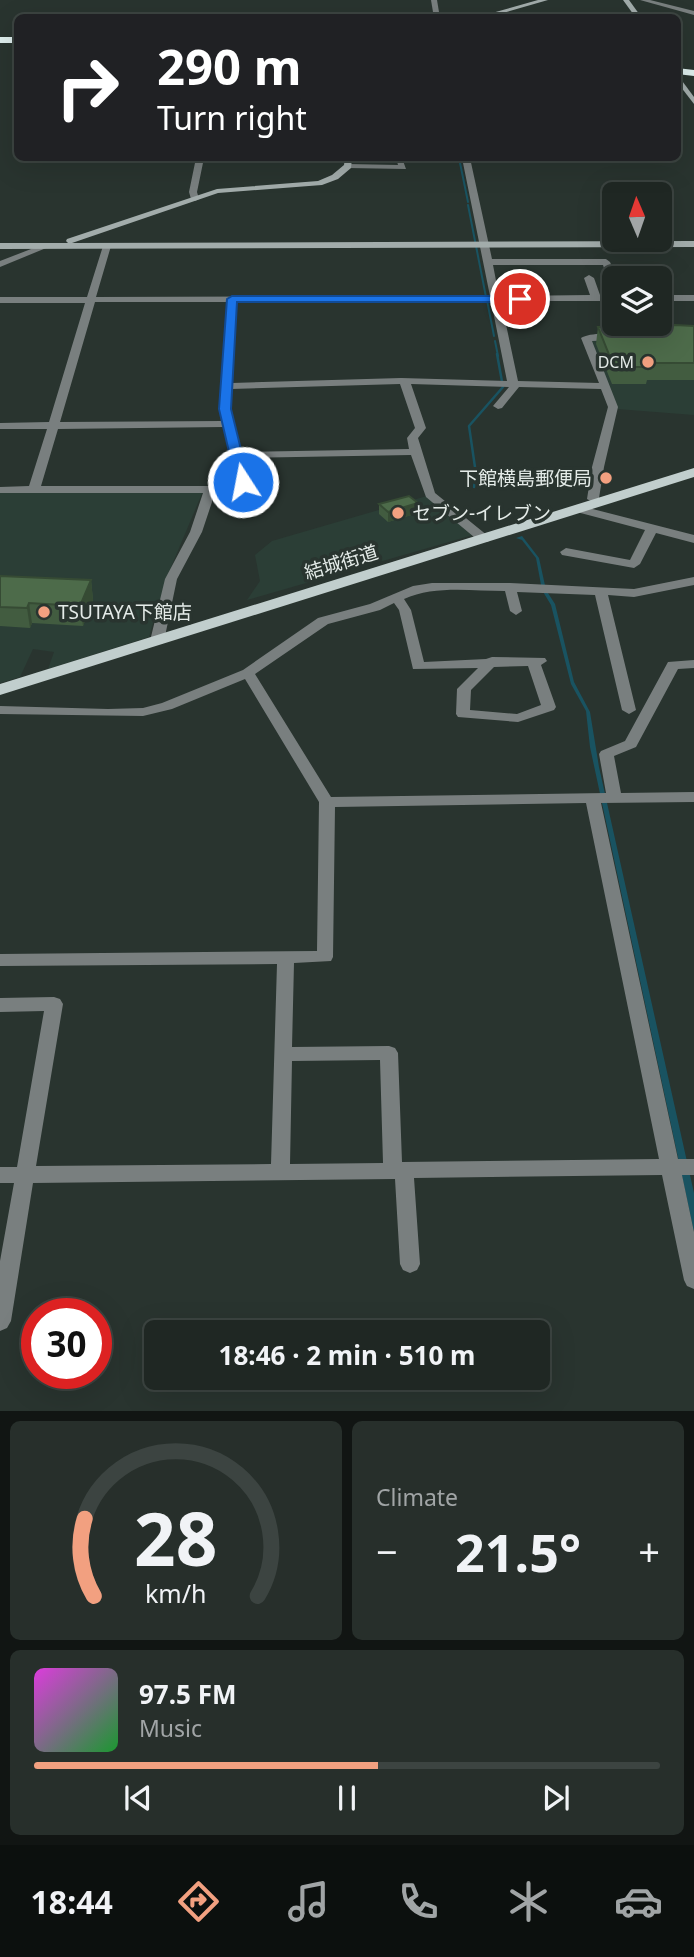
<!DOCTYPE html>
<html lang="en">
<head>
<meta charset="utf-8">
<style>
  body { margin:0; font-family:"Noto Sans","Noto Sans JP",sans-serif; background:#272f2b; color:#f1f3f6; height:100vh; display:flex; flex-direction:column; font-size:26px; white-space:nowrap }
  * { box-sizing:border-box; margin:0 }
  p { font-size:23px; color:#a1a5a6 }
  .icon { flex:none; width:38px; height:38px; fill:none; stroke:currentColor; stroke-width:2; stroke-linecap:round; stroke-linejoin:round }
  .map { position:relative; height:1411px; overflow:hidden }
  .details { display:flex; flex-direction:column; gap:10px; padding:10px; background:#111513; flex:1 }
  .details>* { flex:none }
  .hud { position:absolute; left:14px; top:14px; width:667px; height:147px; border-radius:10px; box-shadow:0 7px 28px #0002,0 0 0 2px #3c4441; background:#202124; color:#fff; overflow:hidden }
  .needle { width:46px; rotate:358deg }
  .fabs { position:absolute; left:602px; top:182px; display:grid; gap:14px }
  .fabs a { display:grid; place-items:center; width:70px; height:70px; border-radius:10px; background:#1f2723; box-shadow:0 7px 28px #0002,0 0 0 2px #3c4441; font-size:35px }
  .speed { position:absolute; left:21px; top:1298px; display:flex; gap:14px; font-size:35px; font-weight:700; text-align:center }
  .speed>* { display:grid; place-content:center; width:91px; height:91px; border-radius:50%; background:#1f2723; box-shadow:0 7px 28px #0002,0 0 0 2px #3c4441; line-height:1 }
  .speed .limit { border:10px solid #d22; background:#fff; color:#111 }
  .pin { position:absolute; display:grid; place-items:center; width:60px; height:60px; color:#fff; margin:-30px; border:4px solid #fff; border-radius:50%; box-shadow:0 2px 7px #0007 }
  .me { position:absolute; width:77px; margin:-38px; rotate:349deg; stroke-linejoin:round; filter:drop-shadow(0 0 5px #0008) }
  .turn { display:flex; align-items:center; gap:24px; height:147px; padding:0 28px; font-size:32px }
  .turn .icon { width:91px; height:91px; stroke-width:2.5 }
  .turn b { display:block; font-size:49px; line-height:60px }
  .big { font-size:52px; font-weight:700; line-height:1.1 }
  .details .tile { flex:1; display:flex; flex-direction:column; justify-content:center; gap:10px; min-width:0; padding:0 24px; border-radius:10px; background:#272f2b }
  .details .dial { align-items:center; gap:0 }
  .dial svg { height:182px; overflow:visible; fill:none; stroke:#3c4441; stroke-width:7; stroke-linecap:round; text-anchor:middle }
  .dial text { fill:#f1f3f6; stroke:none }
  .song { display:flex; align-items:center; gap:21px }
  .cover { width:84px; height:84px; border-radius:10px; background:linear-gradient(135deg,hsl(300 70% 55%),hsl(130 70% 35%)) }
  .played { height:7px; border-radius:4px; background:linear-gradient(90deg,#f2a080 55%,#3c4441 55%) }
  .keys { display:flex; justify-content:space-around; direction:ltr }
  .heat { display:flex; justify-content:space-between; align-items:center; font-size:38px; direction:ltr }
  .details .tiles { flex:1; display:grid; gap:10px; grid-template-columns:1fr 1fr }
  .tile:last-child { grid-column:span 2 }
  .trip { position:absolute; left:144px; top:1320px; width:406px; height:70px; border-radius:10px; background:#1f2723; box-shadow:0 7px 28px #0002,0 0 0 2px #3c4441; font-weight:700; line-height:70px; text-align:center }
  .dock { display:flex; height:112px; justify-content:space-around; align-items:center; background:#0c100e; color:#a1a5a6 }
  .dock .icon { width:49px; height:49px }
  .dock .on { color:#f2a080 }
  .dock b { font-size:32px; color:#f1f3f6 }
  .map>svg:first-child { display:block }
</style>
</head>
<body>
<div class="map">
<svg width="694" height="1411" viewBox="0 0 694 1411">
  <rect width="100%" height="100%" fill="#29342f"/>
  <!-- built -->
  <g fill="#2b3e36">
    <polygon points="694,338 694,415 617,409 589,339"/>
    <polygon points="203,491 166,579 149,637 48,669 54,652 33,649 20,677 0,683 0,493"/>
    <polygon points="427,496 473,535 247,600 260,581 255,555 272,541"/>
  </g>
  <!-- water -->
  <polygon fill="#195361" points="522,536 539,558 546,590 555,604 574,682 590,712 599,767 694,1193 694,1232 590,747 586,711 571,684 551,605 542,590 536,558 522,540 516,538"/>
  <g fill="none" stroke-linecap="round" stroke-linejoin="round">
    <!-- stream-far1 -->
    <g stroke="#195361" stroke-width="2">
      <polyline points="459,158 468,202"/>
      <polyline points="468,205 486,297"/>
      <polyline points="487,300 494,336"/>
      <polyline points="495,341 498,356"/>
    </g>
    <!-- stream -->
    <polyline stroke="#195361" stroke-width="2.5" points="474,487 476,474 469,426 503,387 497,354"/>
    <!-- street -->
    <g fill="#797f7f" fill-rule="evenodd">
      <polygon points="431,0 437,0 440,18 434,18"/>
      <polygon points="640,0 650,0 694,11 694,15"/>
      <polygon points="196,158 204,158 197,192 199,199 195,201 191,199 189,192"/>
      <polygon points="396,158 402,158 406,169 348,168 344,166 348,164 398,165"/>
      <path d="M462 158H470L492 259H606L610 262 617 278H614V286L609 283 603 265H493L499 296 590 295 584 278 589 275 594 278 600 295H614V301H501L518 381 599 383 581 338C589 333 611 332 619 337L614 340 592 341 618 407 604 467 599 498 604 502 598 505 587 499 592 467 608 407 601 389 519 387 502 408 498 409 493 406 509 387 411 384 426 428 418 438 435 493 488 536 490 539 488 542H480L426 497 411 455 243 458 249 482 235 491 215 493 202 532 177 579 164 641 162 644H152L150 641 165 579 190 532 203 493H0V487L29 486 47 429H0V423L49 422 85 303H0V297H87L103 246 107 243 111 246 96 297 490 296ZM491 301 507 381 401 378 232 383 236 302ZM95 302H227L220 409 223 421 60 422ZM400 384 415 428 407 438 409 449 241 452 230 409 231 389ZM224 427 237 481 229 486H41L58 429Z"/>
      <polygon points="44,244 51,246 0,267 0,261"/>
      <rect x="660" y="295" width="34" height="6"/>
      <polygon points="577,505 694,535 694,543 656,533 640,564 634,568 562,555 560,552 566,548 630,560 645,530 573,511 573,507"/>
      <path d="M694 577V585L634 597 608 595 636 710 629 714 622 710 595 595 517 592 522 611 516 615 510 611 505 591C472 591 434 585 404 599L411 610 424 662 486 659 492 657 545 658 547 661 541 665 556 707 554 710 518 722 458 717 456 714 457 689 478 668 413 669 399 610 394 603 380 610 328 624 255 674 331 797 606 793 599 754 601 751 625 741 668 662 694 660V668L678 669 636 747 614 756 621 793 694 792V802L601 803 678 1159H694V1175H682L694 1232V1289L687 1286 684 1280 662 1175 414 1178 420 1264 417 1270 410 1273 403 1270 400 1264 395 1179 33 1183 11 1321 7 1328 0 1331V1261L14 1183H0V1167H17L44 1011 0 1012V998L54 997 60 999 63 1004 36 1166 271 1164 277 964 0 966V954L317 951 319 802 245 679 172 709 143 716 0 714V706L108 709 143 708 162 703 243 670 318 618 370 604 413 586 432 583H510L634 589ZM528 666 541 705 517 714 470 710 471 690 494 667ZM586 803 659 1159 402 1162 398 1053 395 1048 389 1046 292 1047 294 963 331 961 333 957 335 807ZM380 1060 383 1163 290 1164 292 1061Z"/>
    </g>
    <!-- secondary -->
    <g fill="#a2acab" fill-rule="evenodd">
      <polygon points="538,0 548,0 486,18 474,18"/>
      <polygon points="623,0 629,0 642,18 636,18"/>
      <polygon points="677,74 694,97 694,104 677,82"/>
      <polygon points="345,158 352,158 351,168 338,179 322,185 218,193 72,243 694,241 694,247 0,249 0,243 68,243 66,241 67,239 217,189 318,181 332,175 344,165"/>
    </g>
    <!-- primary -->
    <polygon fill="#c1cecd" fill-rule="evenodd" points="694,468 694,477 0,695 0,684"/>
    <!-- highway -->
    <g fill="#ddedec" fill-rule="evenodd">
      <rect x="0" y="37" width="18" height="6"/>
      <polygon points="677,68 694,70 694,76 677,74"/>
    </g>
  </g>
  <!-- wall -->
  <g fill="#425c40">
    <polygon points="694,326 694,380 647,380 646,384 612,384 596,344 598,327"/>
    <polygon points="418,503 418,513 388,522 379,514 379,504"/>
    <polygon points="0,576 91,580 93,600 83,626 32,623 30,628 0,626"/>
  </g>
  <!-- shaded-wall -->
  <g fill="#364b34">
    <polygon points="418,503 418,513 388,522 388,512"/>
    <polygon points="91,580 93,600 83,626 80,606"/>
    <polygon points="29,603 32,623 30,628 27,608"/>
  </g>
  <!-- building -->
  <g fill="#4d6b4a" stroke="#364b34" stroke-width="2">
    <polygon points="675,325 694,326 694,363 647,363 649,367 614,367 598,327"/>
    <polygon points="409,496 418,503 388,512 379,504"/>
    <polygon points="0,576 91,580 80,606 29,603 27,608 0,607"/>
  </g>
  <!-- route -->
  <polygon fill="#1a73e8" stroke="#114b97" stroke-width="2" points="232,296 520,296 525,299 520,302 237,302 231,409 249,482 243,485 236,482 219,409 227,299"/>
  <!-- markers -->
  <g fill="#f2a080" stroke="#29342f" stroke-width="2.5">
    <circle cx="648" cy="362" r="7"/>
    <circle cx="606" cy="478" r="7"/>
    <circle cx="398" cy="513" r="7"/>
    <circle cx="44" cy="612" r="7"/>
  </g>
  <g text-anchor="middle" stroke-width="7" stroke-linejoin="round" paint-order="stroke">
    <!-- far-poi labels -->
    <g font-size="16" fill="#e4ebe8" stroke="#29342f" text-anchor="end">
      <text x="634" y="368">DCM</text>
    </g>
    <!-- poi labels -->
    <g font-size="19" fill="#e4ebe8" stroke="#29342f" text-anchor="start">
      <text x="592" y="485" text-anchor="end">下館横島郵便局</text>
      <text x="412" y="520">セブン-イレブン</text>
      <text x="58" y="619">TSUTAYA下館店</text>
    </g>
    <!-- street labels -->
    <g font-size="19" fill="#e4ebe8" stroke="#29342f">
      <text transform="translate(341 562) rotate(-17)" y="7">結城街道</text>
    </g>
  </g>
</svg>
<div class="fabs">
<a><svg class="needle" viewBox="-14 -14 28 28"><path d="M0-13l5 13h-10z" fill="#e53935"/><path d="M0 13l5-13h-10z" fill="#a1a5a6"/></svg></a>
<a><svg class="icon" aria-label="layers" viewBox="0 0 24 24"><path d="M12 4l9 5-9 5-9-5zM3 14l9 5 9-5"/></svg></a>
</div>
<div class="speed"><div class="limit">30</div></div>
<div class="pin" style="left:520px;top:299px;background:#d93025"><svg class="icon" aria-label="arrive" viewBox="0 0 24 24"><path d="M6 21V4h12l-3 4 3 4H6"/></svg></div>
<svg class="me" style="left:243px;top:482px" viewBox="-20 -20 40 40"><circle r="17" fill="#1a73e8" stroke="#fff" stroke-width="3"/><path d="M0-11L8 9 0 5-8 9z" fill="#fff"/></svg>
<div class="trip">18:46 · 2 min · 510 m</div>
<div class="hud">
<div class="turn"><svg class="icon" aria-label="right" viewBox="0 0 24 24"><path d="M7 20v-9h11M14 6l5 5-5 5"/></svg><div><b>290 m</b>Turn right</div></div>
</div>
</div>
<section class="details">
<div class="tiles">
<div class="tile dial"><svg viewBox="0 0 100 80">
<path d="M14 69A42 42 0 1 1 86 69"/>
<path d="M14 69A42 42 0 0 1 10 35" stroke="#f2a080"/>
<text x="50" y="56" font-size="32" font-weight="700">28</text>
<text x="50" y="72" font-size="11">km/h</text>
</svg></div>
<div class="tile"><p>Climate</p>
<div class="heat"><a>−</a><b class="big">21.5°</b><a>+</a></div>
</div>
<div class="tile">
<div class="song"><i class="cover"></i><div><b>97.5 FM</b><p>Music</p></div></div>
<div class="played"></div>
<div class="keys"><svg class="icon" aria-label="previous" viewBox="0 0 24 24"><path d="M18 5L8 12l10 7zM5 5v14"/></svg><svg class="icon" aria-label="pause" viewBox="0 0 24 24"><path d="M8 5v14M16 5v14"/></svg><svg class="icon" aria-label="next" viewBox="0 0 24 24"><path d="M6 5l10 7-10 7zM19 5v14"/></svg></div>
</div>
</div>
</section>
<nav class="dock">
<b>18:44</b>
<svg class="icon on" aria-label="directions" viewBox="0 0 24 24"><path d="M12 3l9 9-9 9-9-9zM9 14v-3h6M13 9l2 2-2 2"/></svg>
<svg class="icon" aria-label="music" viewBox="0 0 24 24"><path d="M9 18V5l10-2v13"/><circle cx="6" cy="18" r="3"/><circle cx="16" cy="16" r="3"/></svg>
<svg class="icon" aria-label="phone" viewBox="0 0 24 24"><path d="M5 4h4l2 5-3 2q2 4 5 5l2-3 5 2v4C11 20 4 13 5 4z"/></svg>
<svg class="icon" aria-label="climate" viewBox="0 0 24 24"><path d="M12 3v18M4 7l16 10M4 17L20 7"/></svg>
<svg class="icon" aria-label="car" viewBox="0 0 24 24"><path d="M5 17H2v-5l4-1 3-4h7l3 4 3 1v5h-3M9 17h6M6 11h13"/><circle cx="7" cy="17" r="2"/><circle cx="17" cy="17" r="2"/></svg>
</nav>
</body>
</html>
